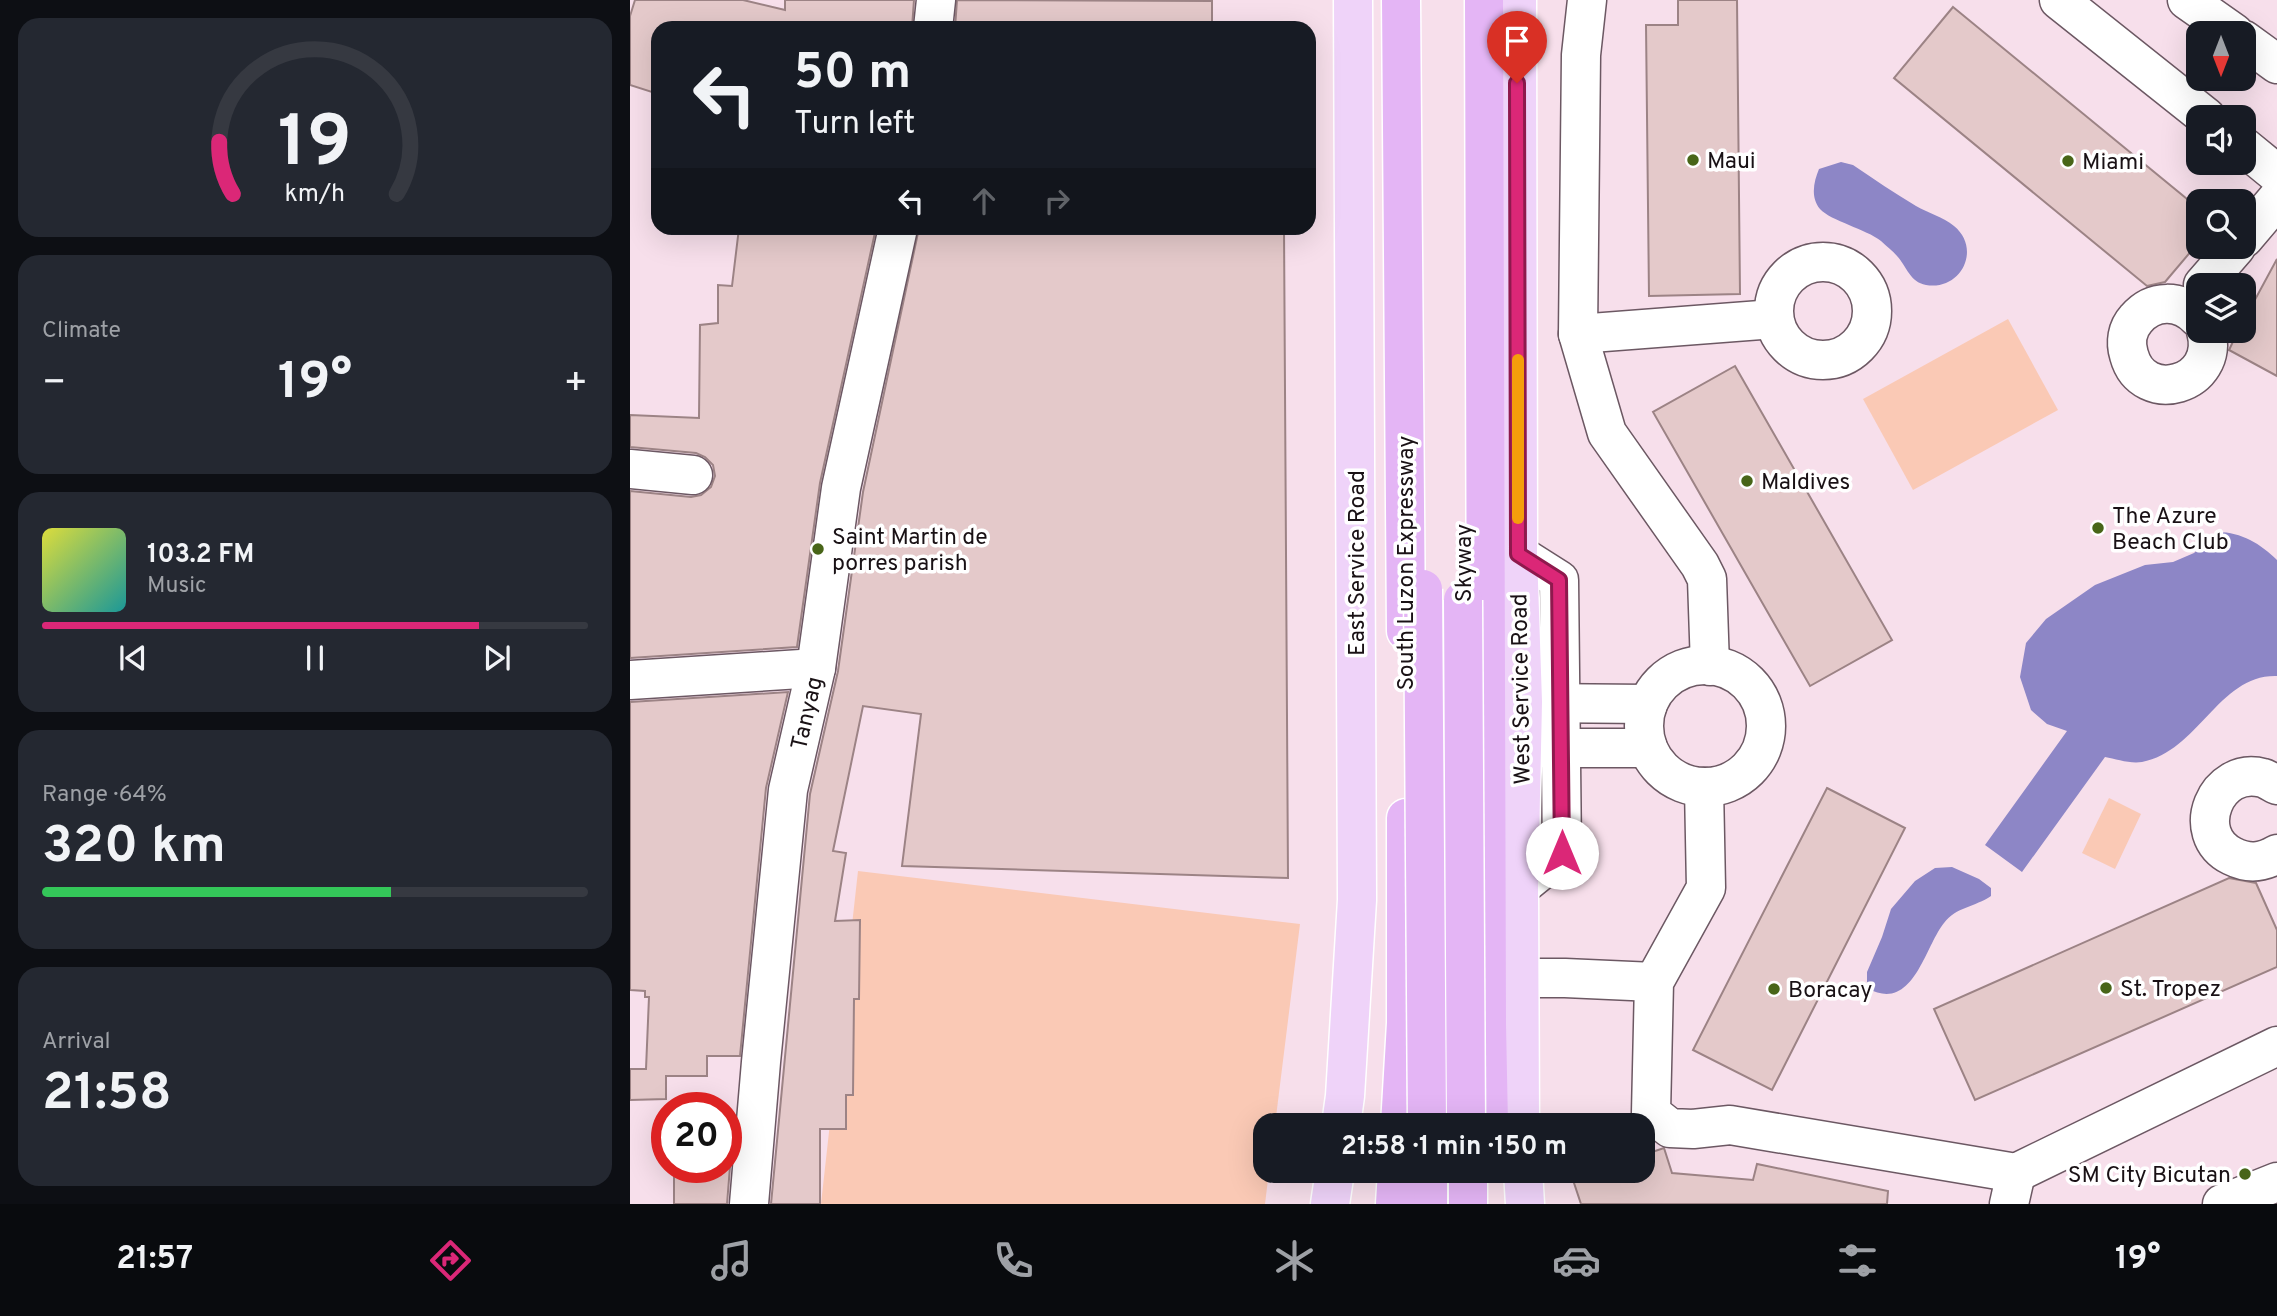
<!DOCTYPE html>
<html lang="en">
<head>
<meta charset="utf-8">
<style>
  body { margin:0; font-family:Overpass,sans-serif; background:#242831; color:#f1f3f6; height:100vh; display:flex; flex-direction:column; font-size:26px; white-space:nowrap }
  * { box-sizing:border-box; margin:0 }
  p { font-size:23px; color:#9ea1a6 }
  .icon { flex:none; width:38px; height:38px; fill:none; stroke:currentColor; stroke-width:2; stroke-linecap:round; stroke-linejoin:round }
  .map { position:relative; flex:1; overflow:hidden }
  .sheet { display:flex; flex-direction:column; gap:18px; padding:18px; background:#0d0f14; width:630px }
  .sheet>* { flex:none }
  .top-card { position:absolute; left:21px; top:21px; width:665px; height:214px; border-radius:21px; box-shadow:0 7px 28px #0002; background:#171b24; color:#f1f3f6; overflow:hidden }
  .needle { width:46px; rotate:180deg }
  .controls { position:absolute; left:1556px; top:21px; display:grid; gap:14px }
  .controls a { display:grid; place-items:center; width:70px; height:70px; border-radius:14px; background:#171b24; box-shadow:0 7px 28px #0002; font-size:35px }
  .speed { position:absolute; left:21px; top:1092px; display:flex; gap:14px; font-size:35px; font-weight:700; text-align:center }
  .speed>* { display:grid; place-content:center; width:91px; height:91px; border-radius:50%; background:#171b24; box-shadow:0 7px 28px #0002; line-height:1 }
  .speed .limit { border:10px solid #d22; background:#fff; color:#111 }
  .pin { position:absolute; display:grid; place-items:center; width:60px; height:60px; color:#fff; margin:-72px -30px; border-radius:50% 50% 50% 0; rotate:-45deg; box-shadow:0 0 7px #0007 }
  .pin .icon { rotate:45deg }
  .me { position:absolute; width:77px; margin:-38px; rotate:0deg; stroke-linejoin:round; filter:drop-shadow(0 0 5px #0008) }
  .turn { display:flex; align-items:center; gap:24px; height:147px; padding:0 28px; font-size:32px }
  .turn .icon { width:91px; height:91px; stroke-width:2.5 }
  .turn b { display:block; font-size:49px; line-height:60px }
  .lanes { display:flex; align-items:center; height:66px; padding:0 28px; background:#0003; justify-content:center; gap:35px; direction:ltr }
  .lanes .off { opacity:.35 }
  .big { font-size:52px; font-weight:700; line-height:1.1 }
  .sheet .tile { flex:1; display:flex; flex-direction:column; justify-content:center; gap:10px; min-width:0; padding:0 24px; border-radius:21px; background:#242831 }
  .sheet .dial { align-items:center; gap:0 }
  .dial svg { height:182px; overflow:visible; fill:none; stroke:#363941; stroke-width:7; stroke-linecap:round; text-anchor:middle }
  .dial text { fill:#f1f3f6; stroke:none }
  .song { display:flex; align-items:center; gap:21px }
  .cover { width:84px; height:84px; border-radius:10px; background:linear-gradient(135deg,hsl(60 70% 55%),hsl(180 70% 35%)) }
  .played { height:7px; border-radius:4px; background:linear-gradient(90deg,#db2777 80%,#363941 80%) }
  .keys { display:flex; justify-content:space-around; direction:ltr }
  .heat { display:flex; justify-content:space-between; align-items:center; font-size:38px; direction:ltr }
  .charge { height:10px; border-radius:5px; background:linear-gradient(90deg,#34c759 64%,#363941 0) }
  .trip { position:absolute; left:623px; top:1113px; width:402px; height:70px; border-radius:21px; background:#171b24; box-shadow:0 7px 28px #0002; font-weight:700; line-height:70px; text-align:center }
  .tabs { display:flex; height:112px; justify-content:space-around; align-items:center; background:#090b0e; color:#9ea1a6 }
  .tabs .icon { width:49px; height:49px }
  .tabs .current { color:#db2777 }
  .tabs b { font-size:32px; color:#f1f3f6 }
  main { display:flex; flex:1; min-height:0 }
  .map>svg:first-child { display:block }
</style>
</head>
<body>
<main>
<section class="sheet">
<div class="tile dial"><svg viewBox="0 0 100 80">
<path d="M14 69A42 42 0 1 1 86 69"/>
<path d="M14 69A42 42 0 0 1 8 46" stroke="#db2777"/>
<text x="50" y="56" font-size="32" font-weight="700">19</text>
<text x="50" y="72" font-size="11">km/h</text>
</svg></div>
<div class="tile"><p>Climate</p>
<div class="heat"><a>−</a><b class="big">19°</b><a>+</a></div>
</div>
<div class="tile">
<div class="song"><i class="cover"></i><div><b>103.2 FM</b><p>Music</p></div></div>
<div class="played"></div>
<div class="keys"><svg class="icon" aria-label="previous" viewBox="0 0 24 24"><path d="M18 5L8 12l10 7zM5 5v14"/></svg><svg class="icon" aria-label="pause" viewBox="0 0 24 24"><path d="M8 5v14M16 5v14"/></svg><svg class="icon" aria-label="next" viewBox="0 0 24 24"><path d="M6 5l10 7-10 7zM19 5v14"/></svg></div>
</div>
<div class="tile"><p>Range · 64%</p><b class="big">320 km</b><div class="charge"></div></div>
<div class="tile"><p>Arrival</p><b class="big">21:58</b></div>
</section>
<div class="map">
<svg width="1647" height="1204" viewBox="0 0 1647 1204">
  <rect width="100%" height="100%" fill="#f7dfeb"/>
  <!-- green -->
  <g fill="#fac9b5">
    <polygon points="1378,319 1428,410 1283,490 1233,399"/>
    <polygon points="1479,798 1511,814 1485,869 1452,853"/>
    <polygon points="228,871 670,924 645,1125 635,1125 635,1171 639,1171 635,1204 191,1204"/>
  </g>
  <!-- water -->
  <g fill="#8d86c6">
    <path d="M1211 162 1223 165C1244 179 1264 193 1286 206 1298 213 1313 217 1324 226 1352 249 1331 291 1296 285 1280 282 1277 267 1267 256 1263 251 1256 246 1251 241 1236 229 1201 221 1190 209 1180 197 1184 181 1189 169Z"/>
    <path d="M1588 532C1611 532 1631 544 1647 560V676C1589 674 1569 751 1512 762 1500 764 1486 759 1475 757L1392 872 1355 845 1437 731 1417 724 1401 710 1390 677 1396 643 1416 619 1465 585 1515 565 1543 562 1564 553Z"/>
    <path d="M1322 867 1349 879 1361 888V896C1345 907 1326 907 1314 923 1294 948 1283 1014 1237 988V972L1252 937 1261 909 1285 881 1305 868Z"/>
  </g>
  <!-- building -->
  <g fill="#e4c9ca" stroke="#9c8385" stroke-width="2">
    <polygon points="5,0 113,0 155,10 155,0 284,0 282,28 28,28 28,94 0,85 0,16"/>
    <polygon points="327,0 582,1 582,28 325,28"/>
    <polygon points="1048,0 1107,0 1110,294 1019,296 1016,25 1048,25"/>
    <polygon points="1323,7 1568,208 1568,243 1535,282 1517,286 1264,78"/>
    <polygon points="109,228 246,228 190,483 167,647 0,658 0,491 61,497 71,495 81,487 85,476 83,465 75,457 66,453 0,447 0,415 69,418 70,325 88,323 88,285 102,286"/>
    <polygon points="289,228 654,228 658,878 272,866 291,714 233,706 203,851 216,853 205,921 230,920 229,999 224,999 223,1095 216,1095 216,1129 190,1129 190,1204 141,1204 180,794 208,671 233,492"/>
    <polygon points="1647,259 1647,376 1599,350 1608,331 1614,331 1614,320"/>
    <polygon points="1105,366 1262,640 1180,686 1023,412"/>
    <polygon points="158,692 136,788 110,1056 77,1056 77,1076 36,1076 36,1099 0,1100 0,1069 16,1069 19,997 15,997 15,991 0,990 0,702"/>
    <polygon points="1197,788 1275,828 1142,1090 1063,1050"/>
    <polygon points="1599,878 1626,883 1647,930 1647,967 1345,1100 1304,1009"/>
    <polygon points="96,1117 104,1117 97,1204 44,1204 44,1167 96,1167"/>
    <polygon points="1034,1148 1042,1173 1123,1180 1127,1164 1258,1191 1257,1204 951,1204 942,1177 963,1171 1013,1171 1013,1155"/>
  </g>
  <g fill="none" stroke-linecap="round" stroke-linejoin="round">
    <defs>
      <g id="minor">
        <polyline points="957,0 951,55 948,334 977,433 1070,565 1077,579 1080,666"/>
        <polyline points="1429,0 1576,117"/>
        <polyline points="1557,0 1604,33"/>
        <polyline points="303,28 306,0"/>
        <polyline points="1614,40 1647,64"/>
        <polyline points="1614,147 1647,174"/>
        <polyline points="1614,238 1647,199"/>
        <circle cx="1193" cy="311" r="49"/>
        <polyline points="1573,285 1606,247"/>
        <path d="M1568 318C1550 299 1523 299 1506 319 1497 329 1495 342 1499 355 1513 407 1591 385 1576 331"/>
        <polyline points="948,334 1144,319"/>
        <polyline points="0,469 63,475"/>
        <polyline points="888,554 929,580 932,853 889,888"/>
        <circle cx="1075" cy="726" r="61"/>
        <polyline points="0,680 186,668"/>
        <polyline points="905,703 1018,704"/>
        <polyline points="905,748 1018,748"/>
        <path d="M1647 785C1643 783 1637 779 1633 778 1586 765 1558 834 1602 856 1618 864 1632 863 1647 854"/>
        <polyline points="1074,787 1076,888 1024,982 1021,1113 1040,1128 1063,1129 1100,1125 1386,1173 1647,1046"/>
        <polyline points="890,978 935,978 1024,982"/>
        <polyline points="119,1204 131,1062 158,790 186,668 211,488 268,228"/>
        <polyline points="1379,1204 1386,1173"/>
        <polyline points="1592,1204 1647,1182"/>
      </g>
      <g id="major">
        <polyline points="887,0 888,554 893,702 889,888 890,1125"/>
        <polyline points="711,1125 715,1096 727,900 723,0"/>
        <polyline points="893,1171 895,1204"/>
        <polyline points="700,1204 705,1171"/>
      </g>
      <g id="highway">
        <polyline points="771,0 776,631"/>
        <polyline points="854,0 857,1024 859,1125"/>
        <polyline points="770,1125 776,1023 776,818"/>
        <polyline points="798,1171 798,1204"/>
        <polyline points="838,1171 838,1204"/>
        <polyline points="765,1204 767,1171"/>
      </g>
    </defs>
    <!-- minor casing -->
    <use href="#minor" stroke="#6c5863" stroke-width="41"/>
    <!-- major casing -->
    <use href="#major" stroke="#fff" stroke-width="41"/>
    <!-- highway casing -->
    <use href="#highway" stroke="#fff" stroke-width="41"/>
    <!-- minor -->
    <use href="#minor" stroke="#fff" stroke-width="38"/>
    <!-- major -->
    <use href="#major" stroke="#efd3f9" stroke-width="38"/>
    <!-- highway -->
    <use href="#highway" stroke="#e4b5f5" stroke-width="38"/>
    <defs>
      <g id="highway-bridge">
        <polyline points="793,589 797,1125"/>
        <polyline points="833,600 836,1125"/>
      </g>
    </defs>
    <!-- highway-bridge casing -->
    <use href="#highway-bridge" stroke="#fff" stroke-width="41" stroke-linecap="butt"/>
    <!-- highway-bridge -->
    <use href="#highway-bridge" stroke="#e4b5f5" stroke-width="38"/>
  </g>
  <g fill="none" stroke-linecap="round" stroke-linejoin="round">
    <defs>
      <polyline id="route" points="887,83 888,554 929,580 932,853"/>
    </defs>
    <!-- route casing -->
    <use href="#route" stroke="#8e194d" stroke-width="18"/>
    <!-- route -->
    <use href="#route" stroke="#db2777" stroke-width="12"/>
    <!-- slow -->
    <polyline stroke="#f59e0b" stroke-width="12" points="888,360 888,518"/>
  </g>
  <!-- markers -->
  <g fill="#486518" stroke="#fff" stroke-width="2.5">
    <circle cx="1063" cy="160" r="7"/>
    <circle cx="1438" cy="161" r="7"/>
    <circle cx="1117" cy="481" r="7"/>
    <circle cx="1468" cy="528" r="7"/>
    <circle cx="188" cy="549" r="7"/>
    <circle cx="1476" cy="988" r="7"/>
    <circle cx="1144" cy="989" r="7"/>
    <circle cx="1615" cy="1174" r="7"/>
  </g>
  <g text-anchor="middle" stroke-width="7" stroke-linejoin="round" paint-order="stroke">
    <!-- poi labels -->
    <g font-size="23" fill="#191115" stroke="#fff" text-anchor="start">
      <text x="1077" y="168">Maui</text>
      <text x="1452" y="169">Miami</text>
      <text x="1131" y="489">Maldives</text>
      <text x="1482" y="523">The Azure<tspan x="1482" dy="26">Beach Club</tspan></text>
      <text x="202" y="544">Saint Martin de<tspan x="202" dy="26">porres parish</tspan></text>
      <text x="1490" y="996">St. Tropez</text>
      <text x="1158" y="997">Boracay</text>
      <text x="1601" y="1182" text-anchor="end">SM City Bicutan</text>
    </g>
    <!-- street labels -->
    <g font-size="23" fill="#191115" stroke="#fff">
      <text transform="translate(726 563) rotate(-90)" y="8">East Service Road</text>
      <text transform="translate(775 563) rotate(-90)" y="8">South Luzon Expressway</text>
      <text transform="translate(833 563) rotate(-90)" y="8">Skyway</text>
      <text transform="translate(890 689) rotate(-91)" y="8">West Service Road</text>
      <text transform="translate(176 713) rotate(-77)" y="8">Tanyag</text>
    </g>
  </g>
</svg>
<div class="controls">
<a><svg class="needle" viewBox="-14 -14 28 28"><path d="M0-13l5 13h-10z" fill="#e53935"/><path d="M0 13l5-13h-10z" fill="#9ea1a6"/></svg></a>
<a><svg class="icon" aria-label="sound" viewBox="0 0 24 24"><path d="M4 9h4l5-4v14l-5-4H4zM17 9q2 3 0 6"/></svg></a>
<a><svg class="icon" aria-label="search" viewBox="0 0 24 24"><circle cx="10" cy="10" r="6"/><path d="M15 15l6 6"/></svg></a>
<a><svg class="icon" aria-label="layers" viewBox="0 0 24 24"><path d="M12 4l9 5-9 5-9-5zM3 14l9 5 9-5"/></svg></a>
</div>
<div class="speed"><div class="limit">20</div></div>
<div class="pin" style="left:887px;top:83px;background:#d93025"><svg class="icon" aria-label="arrive" viewBox="0 0 24 24"><path d="M6 21V4h12l-3 4 3 4H6"/></svg></div>
<svg class="me" style="left:932px;top:853px" viewBox="-20 -20 40 40"><circle r="19" fill="#fff"/><path d="M0-13L10 11 0 6-10 11z" fill="#db2777"/></svg>
<div class="trip">21:58 · 1 min · 150 m</div>
<div class="top-card">
<div class="turn"><svg class="icon" aria-label="left" viewBox="0 0 24 24"><path d="M17 20v-9H6M10 6l-5 5 5 5"/></svg><div><b>50 m</b>Turn left</div></div>
<div class="lanes"><svg class="icon" aria-label="left" viewBox="0 0 24 24"><path d="M17 20v-9H6M10 6l-5 5 5 5"/></svg><svg class="icon off" aria-label="ahead" viewBox="0 0 24 24"><path d="M12 20V5M6 11l6-6 6 6"/></svg><svg class="icon off" aria-label="right" viewBox="0 0 24 24"><path d="M7 20v-9h11M14 6l5 5-5 5"/></svg></div>
</div>
</div>
</main>
<nav class="tabs">
<b>21:57</b>
<svg class="icon current" aria-label="directions" viewBox="0 0 24 24"><path d="M12 3l9 9-9 9-9-9zM9 14v-3h6M13 9l2 2-2 2"/></svg>
<svg class="icon" aria-label="music" viewBox="0 0 24 24"><path d="M9 18V5l10-2v13"/><circle cx="6" cy="18" r="3"/><circle cx="16" cy="16" r="3"/></svg>
<svg class="icon" aria-label="phone" viewBox="0 0 24 24"><path d="M5 4h4l2 5-3 2q2 4 5 5l2-3 5 2v4C11 20 4 13 5 4z"/></svg>
<svg class="icon" aria-label="climate" viewBox="0 0 24 24"><path d="M12 3v18M4 7l16 10M4 17L20 7"/></svg>
<svg class="icon" aria-label="car" viewBox="0 0 24 24"><path d="M5 17H2v-5l4-1 3-4h7l3 4 3 1v5h-3M9 17h6M6 11h13"/><circle cx="7" cy="17" r="2"/><circle cx="17" cy="17" r="2"/></svg>
<svg class="icon" aria-label="filters" viewBox="0 0 24 24"><path d="M4 7h16M4 17h16"/><circle cx="9" cy="7" r="2"/><circle cx="15" cy="17" r="2"/></svg>
<b>19°</b>
</nav>
</body>
</html>
